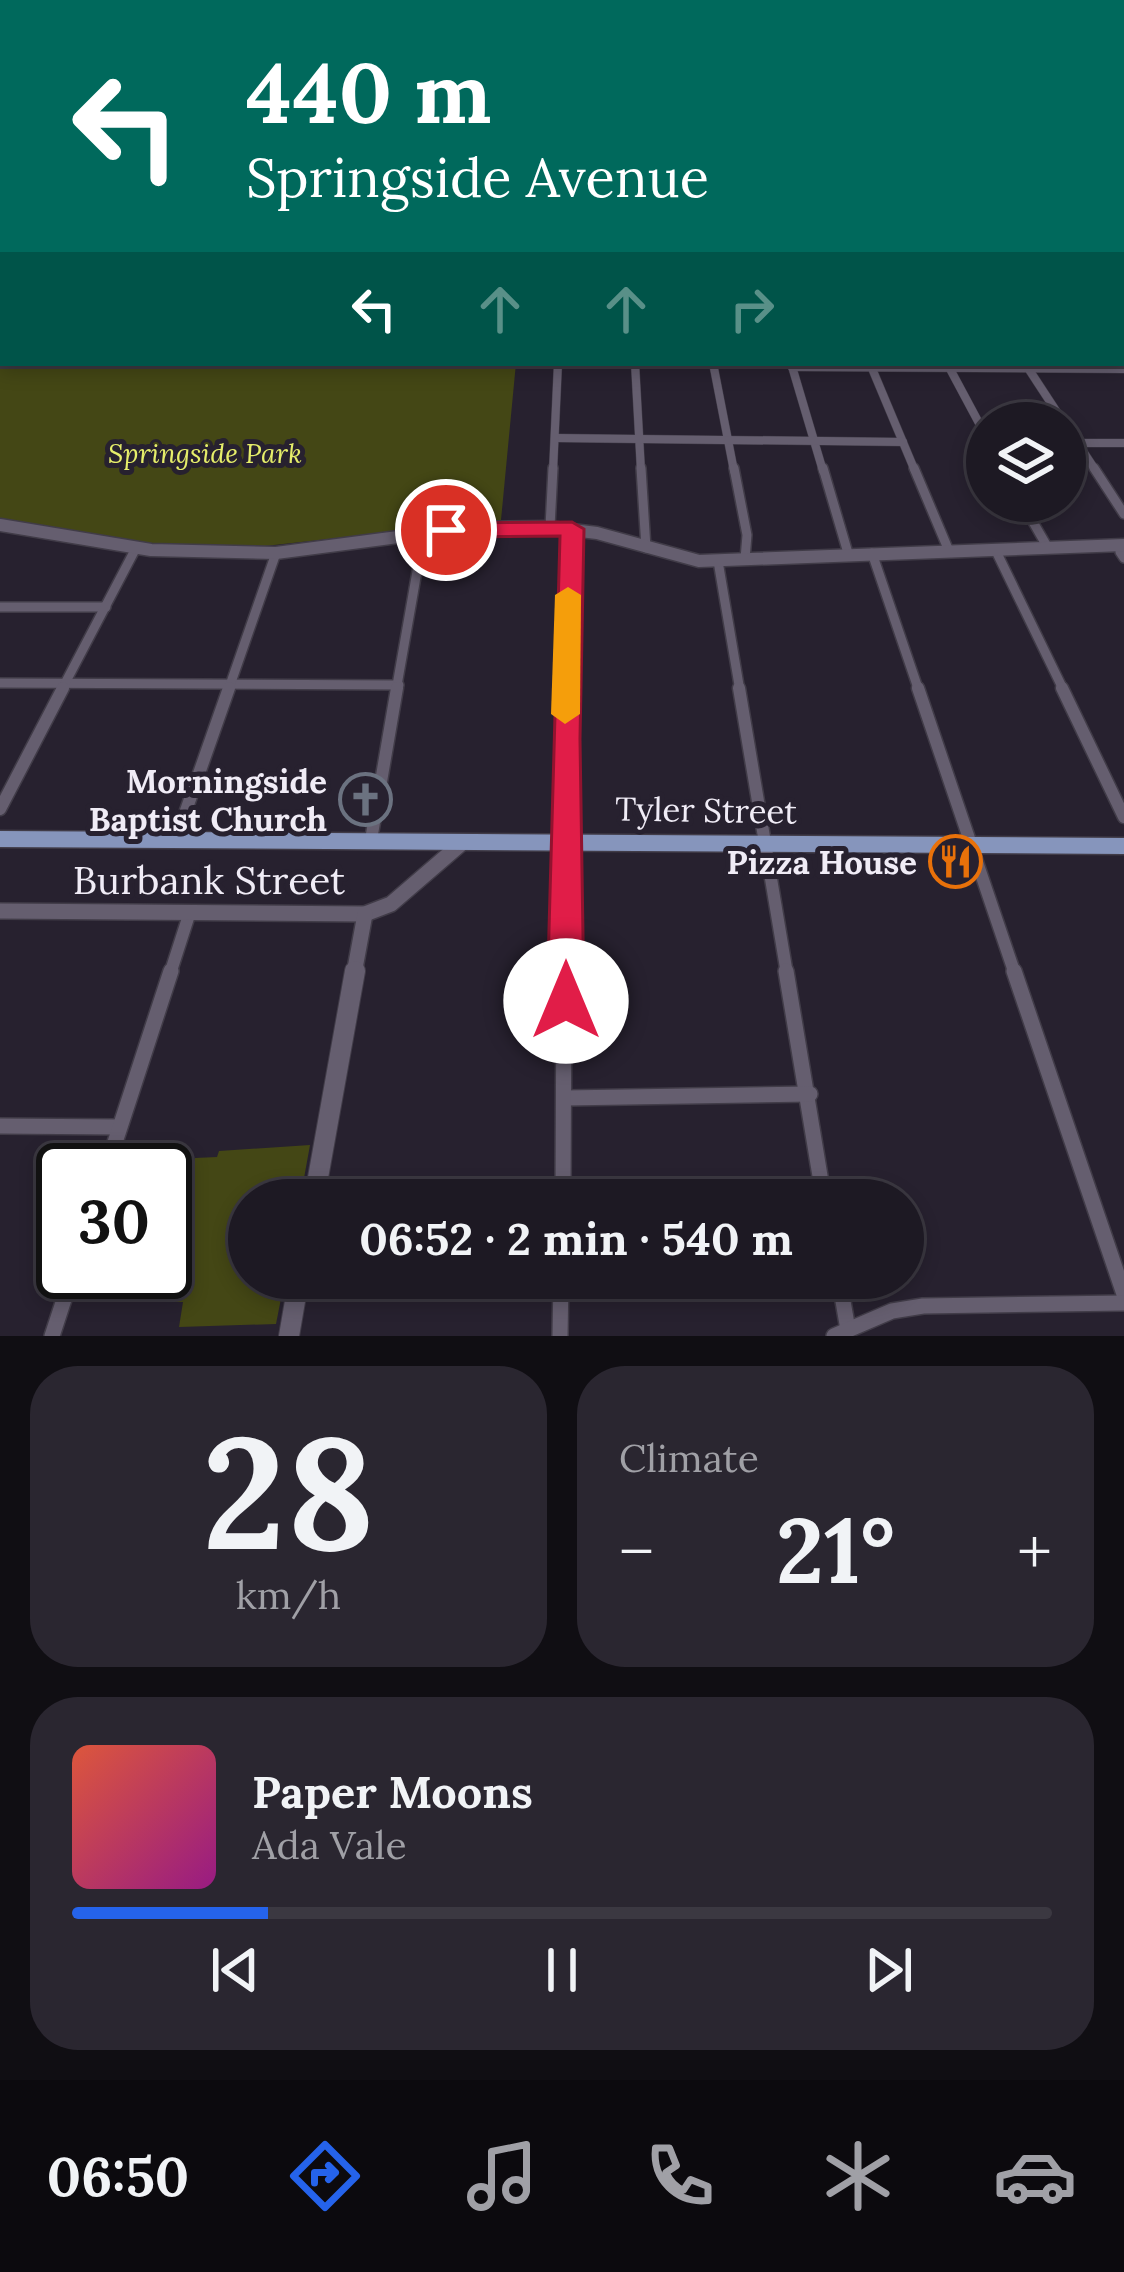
<!DOCTYPE html>
<html lang="en">
<head>
<meta charset="utf-8">
<style>
  body { margin:0; font-family:Lora,serif; background:#2a2630; color:#f1f3f6; height:100vh; display:flex; flex-direction:column; font-size:45px; white-space:nowrap }
  * { box-sizing:border-box; margin:0 }
  p { font-size:39px; color:#a0a0a6 }
  .icon { flex:none; width:66px; height:66px; fill:none; stroke:currentColor; stroke-width:2; stroke-linecap:round; stroke-linejoin:round }
  .map { position:relative; height:1336px; overflow:hidden }
  .side { display:flex; flex-direction:column; gap:30px; padding:30px; background:#100e13; flex:1 }
  .side>* { flex:none }
  .banner { position:absolute; left:0px; top:0px; width:1125px; height:366px; box-shadow:0 6px 18px #0003,0 0 0 3px #3b3841; background:#00695c; color:#fff; overflow:hidden }
  .buttons { position:absolute; left:966px; top:402px; display:grid; gap:24px }
  .buttons a { display:grid; place-items:center; width:120px; height:120px; border-radius:50%; background:#1d1923; box-shadow:0 6px 18px #0003,0 0 0 3px #3b3841; font-size:60px }
  .speed { position:absolute; left:36px; top:1143px; display:flex; gap:24px; font-size:60px; font-weight:700; text-align:center }
  .speed>* { display:grid; place-content:center; width:156px; height:156px; border-radius:50%; background:#1d1923; box-shadow:0 6px 18px #0003,0 0 0 3px #3b3841; line-height:1 }
  .speed .limit { border:6px solid #111; border-radius:18px; background:#fff; color:#111 }
  .pin { position:absolute; display:grid; place-items:center; width:102px; height:102px; color:#fff; margin:-51px; border:6px solid #fff; border-radius:50%; box-shadow:0 3px 12px #0007 }
  .me { position:absolute; width:132px; margin:-66px; rotate:0deg; stroke-linejoin:round; filter:drop-shadow(0 0 9px #0008) }
  .turn { display:flex; align-items:center; gap:42px; height:252px; padding:0 48px; font-size:54px }
  .turn .icon { width:156px; height:156px; stroke-width:2.5 }
  .turn b { display:block; font-size:84px; line-height:102px }
  .lanes { display:flex; align-items:center; height:114px; padding:0 48px; background:#0003; justify-content:center; gap:60px; direction:ltr }
  .lanes .off { opacity:.35 }
  .big { font-size:90px; font-weight:700; line-height:1.1 }
  .side .card { flex:1; display:flex; flex-direction:column; justify-content:center; gap:18px; min-width:0; padding:0 42px; border-radius:48px; background:#2a2630 }
  .side .dial { align-items:center; gap:0 }
  .dial b { font-size:156px; line-height:1 }
  .song { display:flex; align-items:center; gap:36px }
  .cover { width:144px; height:144px; border-radius:18px; background:linear-gradient(135deg,hsl(10 70% 55%),hsl(310 70% 35%)) }
  .played { height:12px; border-radius:6px; background:linear-gradient(90deg,#2563eb 20%,#3b3841 20%) }
  .keys { display:flex; justify-content:space-around; direction:ltr }
  .heat { display:flex; justify-content:space-between; align-items:center; font-size:66px; direction:ltr }
  .side .tiles { flex:1; display:grid; gap:30px; grid-template-columns:1fr 1fr }
  .card:last-child { grid-column:span 2 }
  .trip { position:absolute; left:228px; top:1179px; width:696px; height:120px; border-radius:60px; background:#1d1923; box-shadow:0 6px 18px #0003,0 0 0 3px #3b3841; font-weight:700; line-height:120px; text-align:center }
  .tab-bar { display:flex; height:192px; justify-content:space-around; align-items:center; background:#0c0a0e; color:#a0a0a6 }
  .tab-bar .icon { width:84px; height:84px }
  .tab-bar .active { color:#2563eb }
  .tab-bar b { font-size:54px; color:#f1f3f6 }
  .map>svg:first-child { display:block }
</style>
</head>
<body>
<div class="map">
<svg width="1124" height="1336" viewBox="0 0 1124 1336">
  <rect width="100%" height="100%" fill="#27212f"/>
  <!-- green -->
  <g fill="#444715">
    <polygon points="0,306 3,363 516,363 501,520 265,546 155,544 0,519"/>
    <polygon points="310,1145 300,1200 249,1200 249,1278 285,1278 276,1324 179,1327 183,1302 158,1302 195,1158 217,1157 219,1151"/>
  </g>
  <g fill="none" stroke-linecap="round" stroke-linejoin="round">
    <defs>
      <g id="minor-far3">
        <polyline points="635,363 641,471"/>
        <polyline points="713,363 734,471"/>
        <polyline points="791,363 823,471"/>
        <polyline points="871,366 915,471"/>
        <polyline points="792,367 1124,369"/>
        <polyline points="949,367 987,438"/>
        <polyline points="1028,368 1064,423"/>
        <polyline points="1065,424 1096,471"/>
        <polyline points="556,438 903,442"/>
        <polyline points="1077,443 1124,443"/>
        <polyline points="553,471 558,363"/>
      </g>
      <g id="minor-far2">
        <polyline points="641,468 646,548"/>
        <polyline points="734,468 747,535 745,559"/>
        <polyline points="823,468 848,553"/>
        <polyline points="914,468 949,551"/>
        <polyline points="1094,468 1124,514"/>
        <polyline points="1021,501 1048,548"/>
        <polyline points="550,527 553,468"/>
        <polyline points="995,549 1064,691"/>
        <polyline points="1120,552 1124,558"/>
        <polyline points="872,553 919,691"/>
        <polyline points="718,561 740,691"/>
        <polyline points="0,607 106,607"/>
        <polyline points="0,683 399,685"/>
        <polyline points="61,691 136,548"/>
        <polyline points="228,691 276,553"/>
        <polyline points="396,691 419,560 416,535"/>
        <polyline points="567,691 572,529"/>
      </g>
      <g id="minor-far1">
        <polyline points="739,688 787,974"/>
        <polyline points="918,688 1015,974"/>
        <polyline points="1062,688 1124,817"/>
        <polyline points="0,809 63,688"/>
        <polyline points="176,839 229,688"/>
        <polyline points="371,840 397,688"/>
        <polyline points="170,974 189,915"/>
        <polyline points="564,974 567,688"/>
      </g>
      <g id="minor">
        <polyline points="786,971 824,1200"/>
        <polyline points="1014,971 1124,1294"/>
        <polyline points="565,1098 810,1094"/>
        <polyline points="0,1126 119,1127"/>
        <polyline points="106,1170 171,971"/>
        <polyline points="563,1200 564,971"/>
        <polyline points="839,1278 848,1330"/>
        <polyline points="52,1336 73,1272"/>
        <polyline points="560,1336 561,1278"/>
        <polyline points="834,1336 892,1311 923,1306 1124,1303"/>
      </g>
      <polyline id="tertiary-far2" points="0,525 151,550 276,553 467,528 547,527 597,533 699,561 1124,545"/>
      <g id="tertiary-far1">
        <polyline points="0,911 365,914 391,904 463,842"/>
        <polyline points="354,974 365,914"/>
      </g>
      <g id="tertiary">
        <polyline points="314,1200 355,971"/>
        <polyline points="289,1336 299,1278"/>
      </g>
      <g id="primary">
        <polygon points="3,181 3,188 0,189 0,182"/>
        <polygon points="0,831 1124,838 1124,854 0,847"/>
      </g>
    </defs>
    <!-- minor-far3 casing -->
    <use href="#minor-far3" stroke="#413c48" stroke-width="9"/>
    <!-- minor-far2 casing -->
    <use href="#minor-far2" stroke="#413c48" stroke-width="12"/>
    <!-- minor-far1 casing -->
    <use href="#minor-far1" stroke="#413c48" stroke-width="15"/>
    <!-- minor casing -->
    <use href="#minor" stroke="#413c48" stroke-width="18"/>
    <!-- tertiary-far2 casing -->
    <use href="#tertiary-far2" stroke="#413c48" stroke-width="15"/>
    <!-- tertiary-far1 casing -->
    <use href="#tertiary-far1" stroke="#413c48" stroke-width="18"/>
    <!-- tertiary casing -->
    <use href="#tertiary" stroke="#413c48" stroke-width="22"/>
    <!-- primary casing -->
    <use href="#primary" stroke="#413c48" stroke-width="3"/>
    <!-- minor-far3 -->
    <use href="#minor-far3" stroke="#655e6f" stroke-width="8"/>
    <!-- minor-far2 -->
    <use href="#minor-far2" stroke="#655e6f" stroke-width="9"/>
    <!-- minor-far1 -->
    <use href="#minor-far1" stroke="#655e6f" stroke-width="12"/>
    <!-- minor -->
    <use href="#minor" stroke="#655e6f" stroke-width="15"/>
    <!-- tertiary-far2 -->
    <use href="#tertiary-far2" stroke="#655e6f" stroke-width="12"/>
    <!-- tertiary-far1 -->
    <use href="#tertiary-far1" stroke="#655e6f" stroke-width="15"/>
    <!-- tertiary -->
    <use href="#tertiary" stroke="#655e6f" stroke-width="20"/>
    <!-- primary -->
    <use href="#primary" fill="#8695bc" fill-rule="evenodd"/>
  </g>
  <!-- sky -->
  <linearGradient id="sky" x2="0" y2="1"><stop stop-color="#15121a"/><stop offset="0.47" stop-color="#414358"/><stop offset="1" stop-color="#414358" stop-opacity="0"/></linearGradient>
  <rect width="1124" height="351" fill="url(#sky)"/>
  <!-- route -->
  <polygon fill="#e11d48" stroke="#92132f" stroke-width="3" points="572,522 584,529 580,739 584,1001 578,1012 566,1016 553,1012 547,1001 560,536 446,537 435,530 446,523"/>
  <!-- slow -->
  <polygon fill="#f59e0b" points="568,587 581,595 580,714 565,724 551,714 555,595"/>
  <!-- icons -->
  <defs>
    <symbol id="church-ring" viewBox="-11 -11 22 22"><circle r="9.5" fill="#27212f" stroke="#6b7280" stroke-width="1.5"/><path d="M-1.2-6h2.4v3.5h3.3v2.4h-3.3V6h-2.4V-.1h-3.3v-2.4h3.3Z" fill="#6b7280"/></symbol>
    <symbol id="restaurant-ring" viewBox="-11 -11 22 22"><circle r="9.5" fill="#27212f" stroke="#e8710a" stroke-width="1.5"/><path d="M-5-6h1v4h1v-4h1v4h1v-4h1v5L-1.5 .5V6h-2V.5L-5-1ZM5-6V6H3V1.5H1.5Q1.5-4 5-6Z" fill="#e8710a"/></symbol>
  </defs>
  <g fill-rule="evenodd">
    <use href="#church-ring" x="336" y="770" width="59" height="59"/>
    <use href="#restaurant-ring" x="926" y="832" width="59" height="59"/>
  </g>
  <g text-anchor="middle" stroke-width="10" stroke-linejoin="round" paint-order="stroke">
    <!-- far-park labels -->
    <g font-size="27" font-style="italic" fill="#e6ee6a" stroke="#27212f">
      <text x="205" y="463">Springside Park</text>
    </g>
    <!-- poi labels -->
    <g font-size="33" font-weight="bold" fill="#f0ecf6" stroke="#27212f" text-anchor="end">
      <text x="327" y="793">Morningside<tspan x="327" dy="38">Baptist Church</tspan></text>
      <text x="917" y="874">Pizza House</text>
    </g>
    <!-- street labels -->
    <g font-size="33" fill="#f0ecf6" stroke="#27212f">
      <text transform="translate(706 810) rotate(1)" y="12">Tyler Street</text>
    </g>
    <!-- near-street labels -->
    <g font-size="39" fill="#f0ecf6" stroke="#27212f">
      <text x="209" y="894">Burbank Street</text>
    </g>
  </g>
</svg>
<div class="buttons">
<a><svg class="icon" aria-label="layers" viewBox="0 0 24 24"><path d="M12 4l9 5-9 5-9-5zM3 14l9 5 9-5"/></svg></a>
</div>
<div class="speed"><div class="limit">30</div></div>
<div class="pin" style="left:446px;top:530px;background:#d93025"><svg class="icon" aria-label="arrive" viewBox="0 0 24 24"><path d="M6 21V4h12l-3 4 3 4H6"/></svg></div>
<svg class="me" style="left:566px;top:1001px" viewBox="-20 -20 40 40"><circle r="19" fill="#fff"/><path d="M0-13L10 11 0 6-10 11z" fill="#e11d48"/></svg>
<div class="trip">06:52 · 2 min · 540 m</div>
<div class="banner">
<div class="turn"><svg class="icon" aria-label="left" viewBox="0 0 24 24"><path d="M17 20v-9H6M10 6l-5 5 5 5"/></svg><div><b>440 m</b>Springside Avenue</div></div>
<div class="lanes"><svg class="icon" aria-label="left" viewBox="0 0 24 24"><path d="M17 20v-9H6M10 6l-5 5 5 5"/></svg><svg class="icon off" aria-label="ahead" viewBox="0 0 24 24"><path d="M12 20V5M6 11l6-6 6 6"/></svg><svg class="icon off" aria-label="ahead" viewBox="0 0 24 24"><path d="M12 20V5M6 11l6-6 6 6"/></svg><svg class="icon off" aria-label="right" viewBox="0 0 24 24"><path d="M7 20v-9h11M14 6l5 5-5 5"/></svg></div>
</div>
</div>
<section class="side">
<div class="tiles">
<div class="card dial"><b>28</b><p>km/h</p></div>
<div class="card"><p>Climate</p>
<div class="heat"><a>−</a><b class="big">21°</b><a>+</a></div>
</div>
<div class="card">
<div class="song"><i class="cover"></i><div><b>Paper Moons</b><p>Ada Vale</p></div></div>
<div class="played"></div>
<div class="keys"><svg class="icon" aria-label="previous" viewBox="0 0 24 24"><path d="M18 5L8 12l10 7zM5 5v14"/></svg><svg class="icon" aria-label="pause" viewBox="0 0 24 24"><path d="M8 5v14M16 5v14"/></svg><svg class="icon" aria-label="next" viewBox="0 0 24 24"><path d="M6 5l10 7-10 7zM19 5v14"/></svg></div>
</div>
</div>
</section>
<nav class="tab-bar">
<b>06:50</b>
<svg class="icon active" aria-label="directions" viewBox="0 0 24 24"><path d="M12 3l9 9-9 9-9-9zM9 14v-3h6M13 9l2 2-2 2"/></svg>
<svg class="icon" aria-label="music" viewBox="0 0 24 24"><path d="M9 18V5l10-2v13"/><circle cx="6" cy="18" r="3"/><circle cx="16" cy="16" r="3"/></svg>
<svg class="icon" aria-label="phone" viewBox="0 0 24 24"><path d="M5 4h4l2 5-3 2q2 4 5 5l2-3 5 2v4C11 20 4 13 5 4z"/></svg>
<svg class="icon" aria-label="climate" viewBox="0 0 24 24"><path d="M12 3v18M4 7l16 10M4 17L20 7"/></svg>
<svg class="icon" aria-label="car" viewBox="0 0 24 24"><path d="M5 17H2v-5l4-1 3-4h7l3 4 3 1v5h-3M9 17h6M6 11h13"/><circle cx="7" cy="17" r="2"/><circle cx="17" cy="17" r="2"/></svg>
</nav>
</body>
</html>
